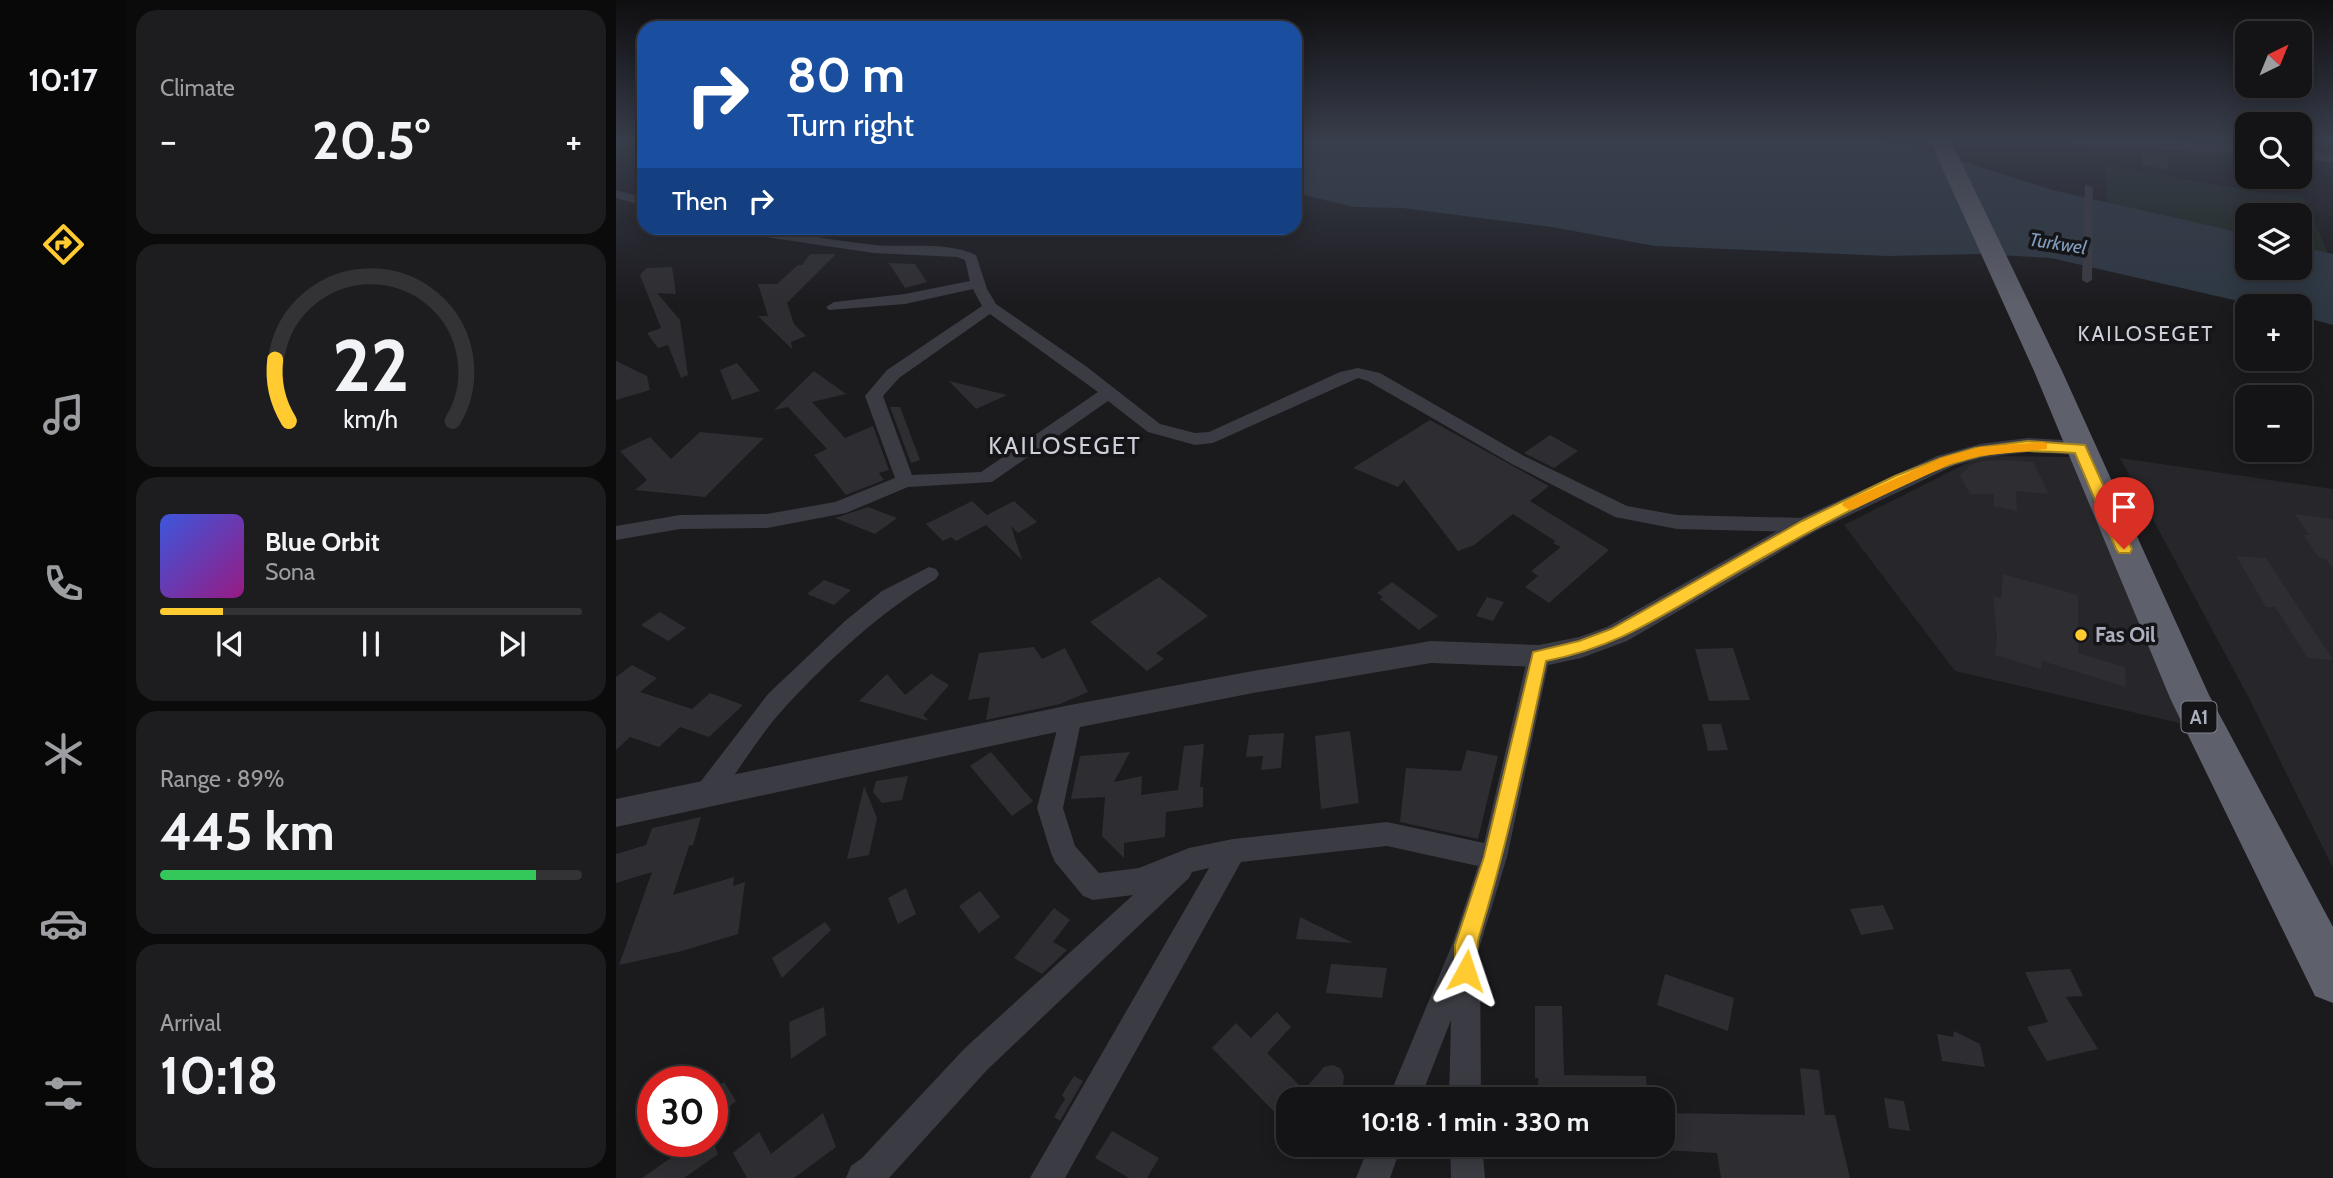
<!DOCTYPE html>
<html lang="en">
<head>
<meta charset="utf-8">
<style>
  body { margin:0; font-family:Cabin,sans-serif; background:#1d1d1f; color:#f1f3f6; height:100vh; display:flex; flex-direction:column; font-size:26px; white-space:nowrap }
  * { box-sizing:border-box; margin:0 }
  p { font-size:23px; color:#9d9ea1 }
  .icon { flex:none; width:38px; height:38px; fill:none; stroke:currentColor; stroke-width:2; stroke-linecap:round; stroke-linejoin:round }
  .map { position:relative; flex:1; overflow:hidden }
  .panel { display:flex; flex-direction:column; gap:10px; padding:10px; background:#0b0b0c; width:490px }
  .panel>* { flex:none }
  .hud { position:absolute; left:21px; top:21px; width:665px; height:214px; border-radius:21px; box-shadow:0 4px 18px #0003,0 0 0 2px #333335; background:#1a4fa0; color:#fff; overflow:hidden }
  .needle { width:46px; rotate:43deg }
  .controls { position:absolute; left:1619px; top:21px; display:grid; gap:14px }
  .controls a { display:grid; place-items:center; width:77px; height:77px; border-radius:14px; background:#141416; box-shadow:0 4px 18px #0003,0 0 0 2px #333335; font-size:35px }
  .speed { position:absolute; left:21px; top:1066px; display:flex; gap:14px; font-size:35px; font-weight:700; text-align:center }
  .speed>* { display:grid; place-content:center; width:91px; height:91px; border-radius:50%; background:#141416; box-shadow:0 4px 18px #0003,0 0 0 2px #333335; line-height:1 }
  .speed .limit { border:10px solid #d22; background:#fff; color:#111 }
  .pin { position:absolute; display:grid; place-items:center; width:60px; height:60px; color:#fff; margin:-72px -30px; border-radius:50% 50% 50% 0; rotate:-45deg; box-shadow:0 0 7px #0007 }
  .pin .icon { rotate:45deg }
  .me { position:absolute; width:77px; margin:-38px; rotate:5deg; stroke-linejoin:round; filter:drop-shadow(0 0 5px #0008) }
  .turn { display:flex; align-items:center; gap:24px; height:147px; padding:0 35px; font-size:32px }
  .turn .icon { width:91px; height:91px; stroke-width:2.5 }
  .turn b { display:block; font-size:49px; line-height:60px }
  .then { display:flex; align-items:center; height:66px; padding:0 35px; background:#0003; gap:14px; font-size:26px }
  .big { font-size:52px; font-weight:700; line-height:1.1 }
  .panel .card { flex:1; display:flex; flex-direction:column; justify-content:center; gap:10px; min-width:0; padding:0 24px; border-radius:21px; background:#1d1d1f }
  .panel .dial { align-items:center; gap:0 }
  .dial svg { height:182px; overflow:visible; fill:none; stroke:#333335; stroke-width:7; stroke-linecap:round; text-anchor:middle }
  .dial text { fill:#f1f3f6; stroke:none }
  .song { display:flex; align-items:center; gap:21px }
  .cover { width:84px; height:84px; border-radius:10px; background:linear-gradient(135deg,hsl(230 70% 55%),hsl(310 70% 35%)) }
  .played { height:7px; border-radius:4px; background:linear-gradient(90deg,#ffcb30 15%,#333335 15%) }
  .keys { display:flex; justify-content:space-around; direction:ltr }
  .heat { display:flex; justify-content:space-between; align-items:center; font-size:38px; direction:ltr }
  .charge { height:10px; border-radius:5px; background:linear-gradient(90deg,#34c759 89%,#333335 0) }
  .trip { position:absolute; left:660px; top:1087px; width:399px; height:70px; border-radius:21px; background:#141416; box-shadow:0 4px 18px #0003,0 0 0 2px #333335; font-weight:700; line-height:70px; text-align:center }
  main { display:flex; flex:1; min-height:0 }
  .tab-bar { display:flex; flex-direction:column; width:126px; justify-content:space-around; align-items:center; background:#080809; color:#9d9ea1 }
  .tab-bar .icon { width:49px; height:49px }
  .tab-bar .active { color:#ffcb30 }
  .tab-bar b { font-size:32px; color:#f1f3f6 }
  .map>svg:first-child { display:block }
</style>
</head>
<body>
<main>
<nav class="tab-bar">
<b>10:17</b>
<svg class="icon active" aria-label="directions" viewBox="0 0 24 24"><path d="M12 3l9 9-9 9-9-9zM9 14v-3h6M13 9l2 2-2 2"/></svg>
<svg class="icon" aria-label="music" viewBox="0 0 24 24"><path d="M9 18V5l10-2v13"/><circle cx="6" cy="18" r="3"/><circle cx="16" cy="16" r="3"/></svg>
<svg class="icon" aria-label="phone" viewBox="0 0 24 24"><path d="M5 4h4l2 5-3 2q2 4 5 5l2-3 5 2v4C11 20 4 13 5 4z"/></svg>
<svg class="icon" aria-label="climate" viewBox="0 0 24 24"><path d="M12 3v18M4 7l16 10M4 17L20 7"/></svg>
<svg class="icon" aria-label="car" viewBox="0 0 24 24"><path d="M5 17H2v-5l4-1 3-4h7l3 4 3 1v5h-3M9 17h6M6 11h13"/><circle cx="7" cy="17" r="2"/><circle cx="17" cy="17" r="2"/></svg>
<svg class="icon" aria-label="filters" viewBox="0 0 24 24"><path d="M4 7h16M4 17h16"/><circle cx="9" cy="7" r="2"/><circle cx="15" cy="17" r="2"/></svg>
</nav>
<section class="panel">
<div class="card"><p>Climate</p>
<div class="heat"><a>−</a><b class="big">20.5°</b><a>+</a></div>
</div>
<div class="card dial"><svg viewBox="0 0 100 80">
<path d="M14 69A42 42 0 1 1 86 69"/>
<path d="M14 69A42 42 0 0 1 8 42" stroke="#ffcb30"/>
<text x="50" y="56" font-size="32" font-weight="700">22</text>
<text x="50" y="72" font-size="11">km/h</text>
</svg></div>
<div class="card">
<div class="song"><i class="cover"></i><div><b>Blue Orbit</b><p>Sona</p></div></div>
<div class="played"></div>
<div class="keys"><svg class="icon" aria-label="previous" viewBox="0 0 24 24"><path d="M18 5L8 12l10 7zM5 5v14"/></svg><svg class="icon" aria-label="pause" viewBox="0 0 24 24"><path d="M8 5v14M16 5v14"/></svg><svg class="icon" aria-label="next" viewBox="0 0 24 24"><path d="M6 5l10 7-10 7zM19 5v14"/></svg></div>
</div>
<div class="card"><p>Range · 89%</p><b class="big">445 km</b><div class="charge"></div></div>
<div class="card"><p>Arrival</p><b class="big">10:18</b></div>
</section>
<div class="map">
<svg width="1717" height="1178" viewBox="0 0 1717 1178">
  <rect width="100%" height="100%" fill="#1b1a1d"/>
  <!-- built -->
  <g fill="#27262a">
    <polygon points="1365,456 1460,457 1576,726 1339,671 1228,525"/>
    <polygon points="1504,458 1717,489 1717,868 1635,702"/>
  </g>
  <!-- green -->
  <polygon fill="#1f2922" points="1490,166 1660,195 1687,196 1712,253 1684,246 1684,215 1631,215 1631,234 1491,204"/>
  <!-- water -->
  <polygon fill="#2e3843" points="679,141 1249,141 1289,145 1314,151 1436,190 1631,234 1631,268 1684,268 1684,246 1717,254 1717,325 1684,316 1684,306 1644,306 1435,258 1365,254 1272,256 1039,246 936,227 786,208 738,207 679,193"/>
  <!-- building -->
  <g fill="#2e2d31">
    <polygon points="1527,151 1553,152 1552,170 1526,165"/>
    <polygon points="194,254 220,254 171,303 178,324 190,336 175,342 176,349 142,316 152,316 142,284 161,284 182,265 186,265"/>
    <polygon points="273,263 299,264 311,282 289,288"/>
    <polygon points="56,267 60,294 41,293 64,320 72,375 65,378 52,345 42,348 31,333 45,328 24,275 31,268"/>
    <polygon points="0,361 31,376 34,390 0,400"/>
    <polygon points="121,363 144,391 116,400 104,370"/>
    <polygon points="198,371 230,394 196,402 229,438 257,426 273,470 263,473 268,480 230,495 198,455 211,449 172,407 158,410"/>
    <polygon points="333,381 391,395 360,409"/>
    <polygon points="274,407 284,407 304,460 295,463"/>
    <polygon points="814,420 933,486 914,501 993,550 933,603 909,587 922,576 915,571 945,547 937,543 939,541 897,514 858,545 842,551 788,480 782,487 737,468"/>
    <polygon points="84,432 148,438 89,497 19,490 31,480 4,451 34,437 55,459"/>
    <polygon points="934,435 962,451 938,468 908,453"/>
    <polygon points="1392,460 1417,462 1433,494 1400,491 1401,511 1378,506 1378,494 1354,494 1344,476 1354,465 1367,461"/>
    <polygon points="356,501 371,515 398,501 421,522 402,533 395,526 406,560 370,525 340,541 335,537 327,541 310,524"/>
    <polygon points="252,507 281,518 259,534 219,518"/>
    <polygon points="1679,514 1717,519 1717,569 1710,559 1702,557 1688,535 1693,535"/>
    <polygon points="1620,556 1650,558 1717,660 1692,658 1659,607 1650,607"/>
    <polygon points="1387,574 1462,595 1462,653 1509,667 1510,687 1426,661 1425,669 1379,655 1381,638 1377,597 1385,598"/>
    <polygon points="543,577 592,616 540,653 548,659 531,671 474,622"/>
    <polygon points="208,580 235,590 218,605 191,594"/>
    <polygon points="776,582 822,616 803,630 764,599 767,597 761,593"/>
    <polygon points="871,597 888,602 877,621 860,616"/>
    <polygon points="44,612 70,628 52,641 25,625"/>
    <polygon points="418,647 426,659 449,648 472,692 444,704 370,720 374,697 352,700 363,653"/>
    <polygon points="1117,648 1134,700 1093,701 1079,649"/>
    <polygon points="16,665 41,678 24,692 76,709 94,693 127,705 93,737 64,727 43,747 14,737 0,750 0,677"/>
    <polygon points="271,674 289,695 315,674 333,685 307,715 313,721 243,701"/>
    <polygon points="1086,724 1105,724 1112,750 1092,751"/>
    <polygon points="734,731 743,803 705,809 699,736"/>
    <polygon points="668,733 665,768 645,770 647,756 630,757 633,735"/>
    <polygon points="588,744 584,787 587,787 587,807 550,812 549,837 508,843 508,858 486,836 489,797 455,799 464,756 514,752 498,782 526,776 525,795 562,790 568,746"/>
    <polygon points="851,750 882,756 862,839 784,822 790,768 845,771"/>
    <polygon points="375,752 417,801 396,816 354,766"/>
    <polygon points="292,776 286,800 266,803 257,792 260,781"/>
    <polygon points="248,786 261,818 253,855 231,859"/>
    <polygon points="85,817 77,845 73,846 57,895 118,877 117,886 129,882 122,934 66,951 3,965 36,872 0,883 0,854 30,845 36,828"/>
    <polygon points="290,888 300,914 282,924 272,898"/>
    <polygon points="364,891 384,917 363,933 343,906"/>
    <polygon points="1267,905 1278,929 1245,935 1234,909"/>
    <polygon points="438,908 454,920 437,942 451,950 426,974 398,958"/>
    <polygon points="684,917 737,943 680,939"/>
    <polygon points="209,922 215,930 166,978 156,958"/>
    <polygon points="715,964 771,968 766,998 710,993"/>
    <polygon points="1454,969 1467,996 1450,997 1482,1049 1431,1061 1411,1027 1432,1022 1409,972"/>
    <polygon points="1049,974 1118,998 1112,1031 1041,1005"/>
    <polygon points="919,1006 946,1006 948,1075 1030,1076 1032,1099 923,1099 922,1078 919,1078"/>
    <polygon points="208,1007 210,1035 175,1059 173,1022"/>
    <polygon points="661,1012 675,1027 651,1053 688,1090 708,1067 716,1065 724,1068 728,1076 727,1085 716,1099 672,1099 672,1126 596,1048 620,1023 635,1038"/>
    <polygon points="1338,1031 1364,1044 1369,1067 1326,1061 1321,1034 1337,1037"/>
    <polygon points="1184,1068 1203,1070 1209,1115 1219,1115 1234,1178 1105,1178 1101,1153 1046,1150 1046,1113 1189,1115"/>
    <polygon points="458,1076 467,1081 444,1121 438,1117 449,1099 446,1095"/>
    <polygon points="108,1082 120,1101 96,1121 96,1092"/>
    <polygon points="1268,1098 1288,1101 1294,1131 1273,1128"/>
    <polygon points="207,1113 220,1147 178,1178 131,1178 117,1153 143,1132 155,1154"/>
    <polygon points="496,1131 543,1158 531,1178 513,1178 479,1158"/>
    <polygon points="79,1141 97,1141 102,1154 68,1178 26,1178"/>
  </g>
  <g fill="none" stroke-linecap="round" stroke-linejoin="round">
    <!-- pedestrian -->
    <polygon fill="#3b3b43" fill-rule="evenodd" points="1469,185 1477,187 1476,280 1471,283 1466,280"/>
    <!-- minor -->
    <g fill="#3b3b43" fill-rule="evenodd">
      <polygon points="1455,141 1535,141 1631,146 1631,154 1461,145"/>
      <polygon points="1684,151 1717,154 1717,162 1684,159"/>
      <polygon points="0,190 28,198 28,206 0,198"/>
      <path d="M110 228C160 228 209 240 259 245 292 248 330 241 360 255L371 289 380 304 471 367 544 424 579 433 593 432 724 372 742 368 764 373 908 456 1011 506 1061 515 1191 518 1198 520 1201 525 1198 530 1191 532 1061 529 999 517 896 464 752 381 742 378 597 443 579 445 532 432 492 401 376 482 292 487 230 513 151 528 64 529 0 540V526L64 515 151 514 219 502 279 478 249 396 271 370 366 306 357 289 289 304 213 310 210 307 218 302 289 294 354 281 349 260 341 257 258 253 116 232ZM374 314 482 392 365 472 296 475 267 396 283 378Z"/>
      <path d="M313 567 320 569 323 574 320 579C263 613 215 658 170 706 144 734 123 770 100 801L91 804 82 801 78 793 82 785 152 694 229 621 266 591Z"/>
      <polygon points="923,647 931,650 934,656 891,857 862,952 864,958 865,1099 833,1099 835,1020 804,1099 772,1099 836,945 862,866 771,846 625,862 449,1178 414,1178 593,868 576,872 573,878 371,1070 273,1178 230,1178 235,1166 246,1158 349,1048 517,895 477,900 467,896 439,862 435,853 421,808 446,710 454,707 462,710 466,717 447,808 459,846 483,873 523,868 573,848 617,839 771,822 868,843 912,656 915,650"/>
      <polygon points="754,1144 786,1144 774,1178 740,1178"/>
      <polygon points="834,1144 866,1144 869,1178 835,1178"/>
    </g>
    <!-- tertiary -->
    <polygon fill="#3b3b43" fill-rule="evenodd" points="1412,438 1464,441 1472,443 1475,448 1472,453 1464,455 1412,452 1365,458 1337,466 1200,531 1011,641 965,658 923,667 815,663 637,693 454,729 0,827 0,799 454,705 637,671 815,641 923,645 963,637 991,627 1182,519 1321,456 1364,444"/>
    <!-- trunk -->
    <polygon fill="#5e606b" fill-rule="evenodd" points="1314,141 1335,141 1446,371 1593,695 1717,927 1717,1003 1699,996 1554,698 1418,371"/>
  </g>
  <!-- sky -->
  <linearGradient id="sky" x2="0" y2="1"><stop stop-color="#0f0e10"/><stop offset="0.46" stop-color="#393e4c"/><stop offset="1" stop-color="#393e4c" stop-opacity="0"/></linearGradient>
  <rect width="1717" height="306" fill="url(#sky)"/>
  <!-- route -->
  <path fill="#ffcb30" stroke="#a6841f" stroke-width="2" d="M1412 441 1469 445 1516 549 1514 553H1503L1500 549 1459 453C1427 451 1395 449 1364 456 1328 464 1294 481 1261 497 1202 526 1145 558 1089 591 1032 624 995 648 930 661 910 754 891 846 863 937 859 951 863 965 858 979L850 982 842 979 839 971V945L868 857 917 652 963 641 995 629 1186 521 1279 476 1325 458 1359 448Z"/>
  <!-- slow -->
  <polygon fill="#f59e0b" points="1426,442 1431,443 1431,449 1364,456 1334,464 1238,509 1233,510 1226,505 1228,502 1325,458 1364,447"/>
  <!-- markers -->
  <circle fill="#ffcb30" stroke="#151518" stroke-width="2.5" cx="1465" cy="635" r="7"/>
  <g text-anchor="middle" stroke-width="7" stroke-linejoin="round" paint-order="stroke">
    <!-- far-water labels -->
    <g font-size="19" font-style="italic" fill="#809bbb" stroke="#151518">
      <text transform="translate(1442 243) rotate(9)" y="7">Turkwel</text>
    </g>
    <!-- shield labels -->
    <rect fill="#151518" stroke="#7f828c" stroke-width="2" x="1565.5" y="701.5" width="35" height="31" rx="5"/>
    <g font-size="19" font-weight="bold" fill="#acb0be">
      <text x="1583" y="724">A1</text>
    </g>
    <!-- far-quarter labels -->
    <g font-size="21" letter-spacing="2" fill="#cdcfd9" stroke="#151518">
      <text x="1530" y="341">KAILOSEGET</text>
    </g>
    <!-- poi labels -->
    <g font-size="21" font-weight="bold" fill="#acb0be" stroke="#151518" text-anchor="start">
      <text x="1479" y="642">Fas Oil</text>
    </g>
    <!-- quarter labels -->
    <g font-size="24" letter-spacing="2" fill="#cdcfd9" stroke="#151518">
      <text x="449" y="454">KAILOSEGET</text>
    </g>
  </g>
</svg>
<div class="controls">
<a><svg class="needle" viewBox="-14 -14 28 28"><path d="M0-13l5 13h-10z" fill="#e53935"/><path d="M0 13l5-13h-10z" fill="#9d9ea1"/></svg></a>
<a><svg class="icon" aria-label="search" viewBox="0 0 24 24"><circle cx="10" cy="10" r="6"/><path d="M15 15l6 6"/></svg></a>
<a><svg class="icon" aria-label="layers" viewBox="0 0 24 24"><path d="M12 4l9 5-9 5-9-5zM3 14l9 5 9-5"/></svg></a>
<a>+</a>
<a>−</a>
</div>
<div class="speed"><div class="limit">30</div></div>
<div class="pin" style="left:1508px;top:549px;background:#d93025"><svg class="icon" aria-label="arrive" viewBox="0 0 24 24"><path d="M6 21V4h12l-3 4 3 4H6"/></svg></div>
<svg class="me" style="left:850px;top:971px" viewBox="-20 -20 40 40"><path d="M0-17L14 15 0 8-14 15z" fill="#ffcb30" stroke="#fff" stroke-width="4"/></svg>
<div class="trip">10:18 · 1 min · 330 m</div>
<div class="hud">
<div class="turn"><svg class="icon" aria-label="right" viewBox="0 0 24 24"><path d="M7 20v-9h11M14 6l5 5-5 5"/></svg><div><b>80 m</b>Turn right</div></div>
<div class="then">Then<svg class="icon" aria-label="right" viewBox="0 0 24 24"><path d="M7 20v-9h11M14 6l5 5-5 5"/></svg></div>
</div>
</div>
</main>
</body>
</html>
